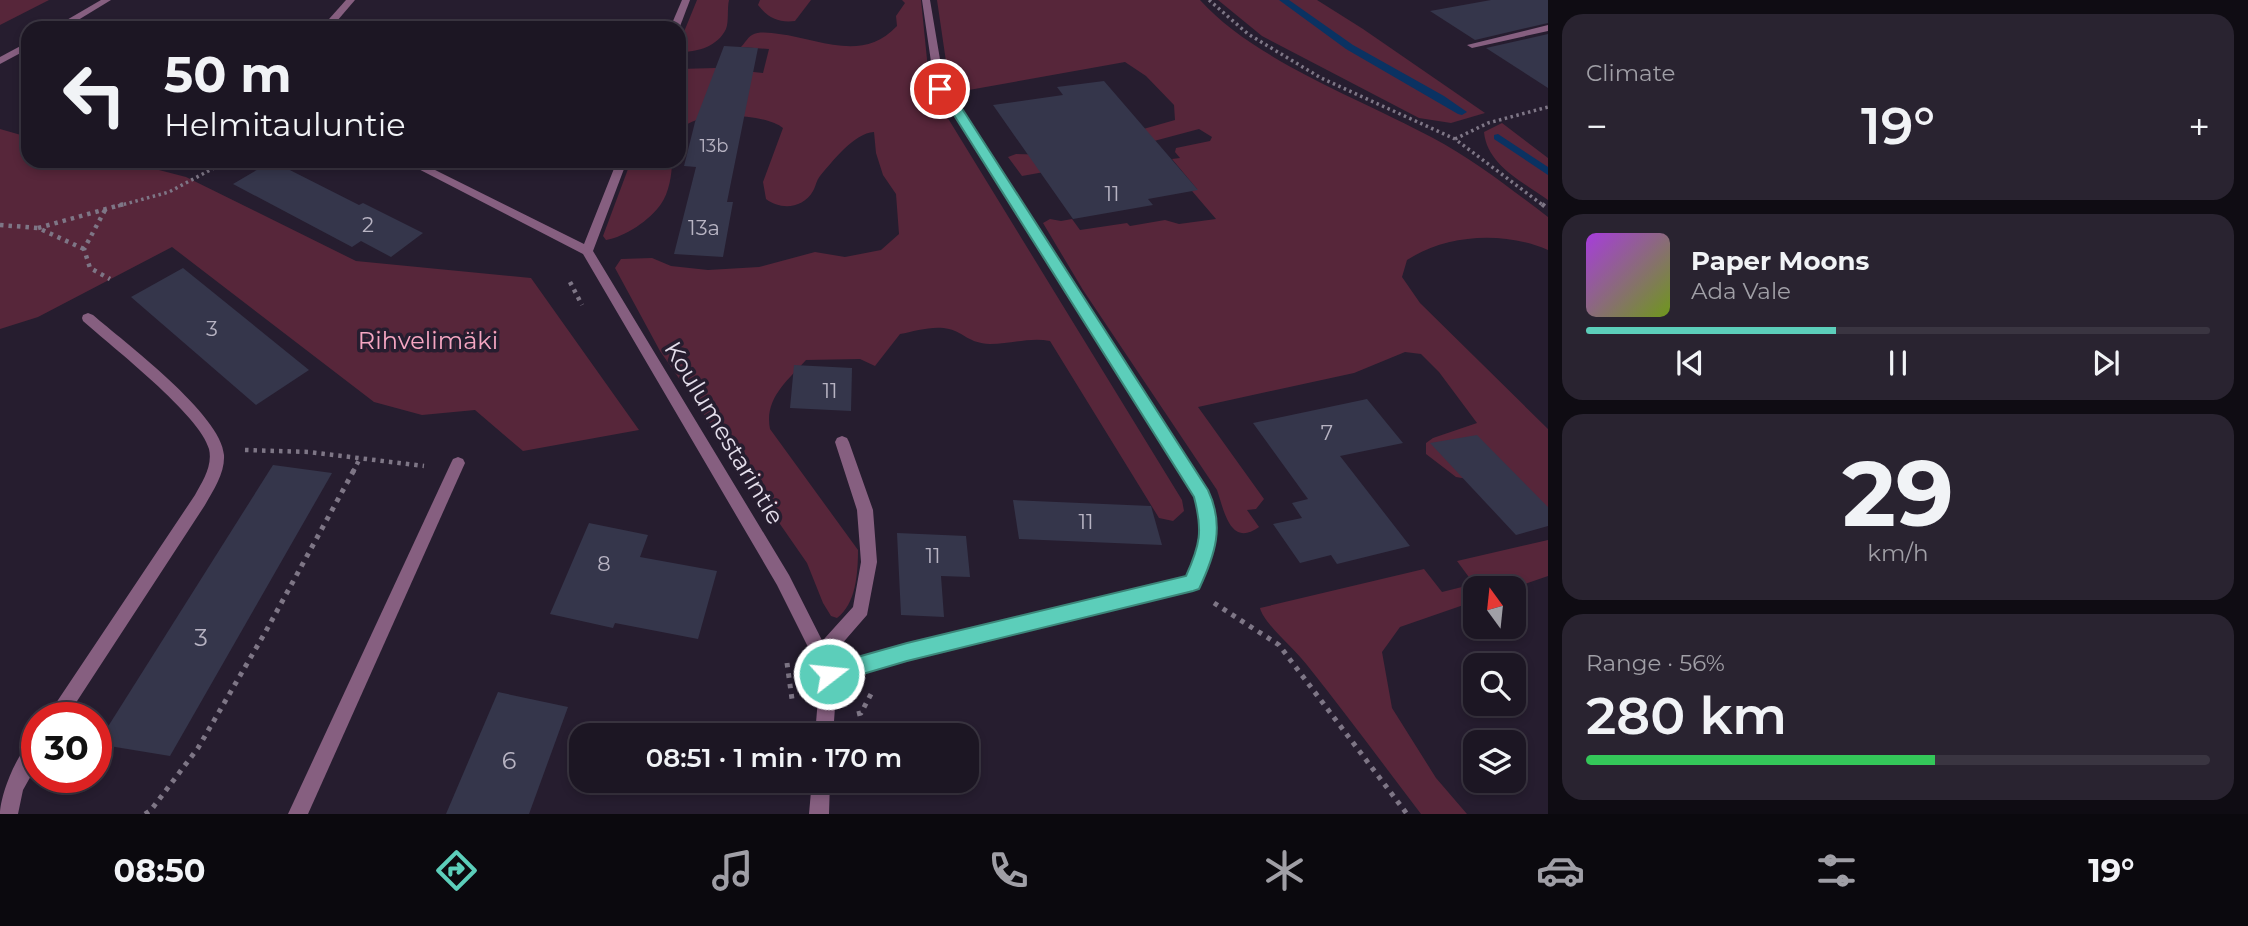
<!DOCTYPE html>
<html lang="en">
<head>
<meta charset="utf-8">
<style>
  body { margin:0; font-family:Montserrat,sans-serif; background:#292330; color:#f1f3f6; height:100vh; display:flex; flex-direction:column; font-size:26px; white-space:nowrap }
  * { box-sizing:border-box; margin:0 }
  p { font-size:23px; color:#a09fa6 }
  .icon { flex:none; width:38px; height:38px; fill:none; stroke:currentColor; stroke-width:2; stroke-linecap:round; stroke-linejoin:round }
  .map { position:relative; flex:1; overflow:hidden }
  .details { display:flex; flex-direction:column; gap:14px; padding:14px; background:#0f0c13; width:700px }
  .details>* { flex:none }
  .banner { position:absolute; left:21px; top:21px; width:665px; height:147px; border-radius:21px; box-shadow:0 4px 10px #0003,0 0 0 2px #3a3541; background:#1c1623; color:#f1f3f6; overflow:hidden }
  .needle { width:46px; rotate:345deg }
  .buttons { position:absolute; left:1463px; top:576px; display:grid; gap:14px }
  .buttons a { display:grid; place-items:center; width:63px; height:63px; border-radius:14px; background:#1c1623; box-shadow:0 4px 10px #0003,0 0 0 2px #3a3541; font-size:35px }
  .speed { position:absolute; left:21px; top:702px; display:flex; gap:14px; font-size:35px; font-weight:700; text-align:center }
  .speed>* { display:grid; place-content:center; width:91px; height:91px; border-radius:50%; background:#1c1623; box-shadow:0 4px 10px #0003,0 0 0 2px #3a3541; line-height:1 }
  .speed .limit { border:10px solid #d22; background:#fff; color:#111 }
  .pin { position:absolute; display:grid; place-items:center; width:60px; height:60px; color:#fff; margin:-30px; border:4px solid #fff; border-radius:50%; box-shadow:0 2px 7px #0007 }
  .me { position:absolute; width:77px; margin:-38px; rotate:74deg; stroke-linejoin:round; filter:drop-shadow(0 0 5px #0008) }
  .turn { display:flex; align-items:center; gap:24px; height:147px; padding:0 28px; font-size:32px }
  .turn .icon { width:91px; height:91px; stroke-width:2.5 }
  .turn b { display:block; font-size:49px; line-height:60px }
  .big { font-size:52px; font-weight:600; line-height:1.1 }
  .details .tile { flex:1; display:flex; flex-direction:column; justify-content:center; gap:10px; min-width:0; padding:0 24px; border-radius:21px; background:#292330 }
  .details .dial { align-items:center; gap:0 }
  .dial b { font-size:91px; line-height:1 }
  .song { display:flex; align-items:center; gap:21px }
  .cover { width:84px; height:84px; border-radius:10px; background:linear-gradient(135deg,hsl(280 70% 55%),hsl(80 70% 35%)) }
  .played { height:7px; border-radius:4px; background:linear-gradient(90deg,#5cceba 40%,#3a3541 40%) }
  .keys { display:flex; justify-content:space-around; direction:ltr }
  .heat { display:flex; justify-content:space-between; align-items:center; font-size:38px; direction:ltr }
  .charge { height:10px; border-radius:5px; background:linear-gradient(90deg,#34c759 56%,#3a3541 0) }
  .trip { position:absolute; left:569px; top:723px; width:410px; height:70px; border-radius:21px; background:#1c1623; box-shadow:0 4px 10px #0003,0 0 0 2px #3a3541; font-weight:600; line-height:70px; text-align:center }
  .tab-bar { display:flex; height:112px; justify-content:space-around; align-items:center; background:#0b090e; color:#a09fa6 }
  .tab-bar .icon { width:49px; height:49px }
  .tab-bar .active { color:#5cceba }
  .tab-bar b { font-size:32px; color:#f1f3f6 }
  main { display:flex; flex:1; min-height:0 }
  .map>svg:first-child { display:block }
</style>
</head>
<body>
<main>
<div class="map">
<svg width="1548" height="814" viewBox="0 0 1548 814">
  <rect width="100%" height="100%" fill="#261d2f"/>
  <!-- green -->
  <g fill="#57263a">
    <polygon points="0,0 49,0 0,25"/>
    <path d="M697 0H729C727 8 729 22 726 29 718 46 698 52 681 52L679 44Z"/>
    <path d="M760 0H811L795 21C779 23 768 18 758 5Z"/>
    <path d="M902 0H921L930 89 1182 500 1184 511 1173 521 1159 518 1050 341C1030 337 1011 344 990 344 968 343 965 333 949 329 934 325 915 331 900 334L875 366 860 359 806 360C787 381 764 399 770 429L858 550C858 573 856 604 837 618L831 616 823 603 807 563 660 351 615 268 621 259 652 258 671 266 708 270 759 267 815 252 845 257 881 250 899 234 896 194 883 175 876 153 874 132C854 133 833 161 820 176 816 181 816 186 813 191 803 209 780 210 766 199L763 182 783 128C766 114 703 110 685 126 683 128 681 132 679 135V69L716 68 763 73 769 49 741 47C744 44 748 37 752 35 759 31 771 33 779 34 821 39 862 63 897 26L896 16 905 3Z"/>
    <path d="M937 0H1200C1255 61 1361 99 1433 138 1474 160 1511 189 1548 217V250C1504 231 1447 234 1407 260L1402 277 1420 303 1548 429V511L1479 481 1456 477 1426 454V443L1433 438 1477 423 1439 372 1421 354 1405 352 1354 373 1198 407 1264 499 1256 509 1247 510 1259 527C1230 548 1224 510 1217 490L1083 290 1043 223 1050 219 1061 221 1072 219 1080 230 1127 223 1130 226 1165 220 1179 224 1216 219 1192 191 1197 189 1172 159 1180 158 1175 152 1176 148 1210 141 1212 137 1199 129 1139 145 1094 163 1022 176 1008 157 1016 154 1052 155 1175 120 1174 105 1146 76 1125 62 952 93 946 86 949 82Z"/>
    <polygon points="1218,0 1317,0 1363,29 1485,113 1451,123 1419,118 1262,36"/>
    <path d="M1502 123 1548 158V200C1523 182 1487 165 1484 132Z"/>
    <polygon points="0,129 28,137 28,161 124,161 186,177 356,261 531,278 639,430 523,451 475,410 422,415 374,402 172,247 38,317 0,329"/>
    <path d="M631 161H672C672 174 669 193 661 204 650 220 625 237 606 240L603 236Z"/>
    <path d="M1548 540V576L1513 588H1475V601L1400 627 1382 652 1392 708 1436 778 1467 814H1421C1383 764 1346 714 1307 665 1295 649 1264 624 1260 608L1424 569 1442 592 1474 584 1457 561Z"/>
  </g>
  <g fill="none" stroke-linecap="round" stroke-linejoin="round">
    <!-- stream -->
    <g fill="#0a3262" fill-rule="evenodd">
      <polygon points="1279,0 1289,0 1353,45 1444,96 1467,112 1462,115 1458,114 1346,49"/>
      <polygon points="1498,134 1548,167 1548,175 1494,139 1494,135"/>
    </g>
  </g>
  <!-- building -->
  <g fill="#35364b">
    <polygon points="1491,0 1548,0 1548,23 1475,40 1430,11"/>
    <polygon points="1548,34 1548,88 1486,48"/>
    <polygon points="724,46 758,48 727,202 733,202 723,257 674,254 696,167 684,166 695,122"/>
    <polygon points="1104,81 1198,190 1148,199 1153,205 1073,219 993,105 1063,95 1057,87"/>
    <polygon points="272,161 359,205 363,203 423,233 391,257 361,241 352,247 233,184"/>
    <polygon points="183,268 309,370 256,405 131,297"/>
    <polygon points="794,365 852,368 851,411 790,408"/>
    <polygon points="1367,399 1403,443 1340,456 1410,546 1337,564 1331,555 1300,563 1273,524 1302,518 1292,503 1308,499 1253,423"/>
    <polygon points="1477,435 1548,507 1548,526 1516,535 1430,443"/>
    <polygon points="273,465 332,473 170,756 97,744"/>
    <polygon points="1013,500 1151,506 1162,545 1019,539"/>
    <polygon points="589,523 648,535 640,557 717,571 698,639 615,623 613,628 550,614"/>
    <polygon points="897,533 966,536 970,577 941,576 944,617 901,615"/>
    <polygon points="498,692 568,707 529,814 446,814"/>
  </g>
  <g fill="none" stroke-linecap="round" stroke-linejoin="round">
    <!-- path-far2 -->
    <g stroke="#7e7686" stroke-width="3.5" stroke-dasharray="2.5 3.5" stroke-linecap="butt">
      <polyline points="1209,0 1248,34 1321,78 1455,139 1544,206"/>
      <polyline points="1455,139 1488,123 1548,107"/>
      <polyline points="118,206 169,192 227,161"/>
    </g>
    <!-- path-far1 -->
    <g stroke="#7e7686" stroke-width="4.5" stroke-dasharray="3.5 5" stroke-linecap="butt">
      <polyline points="1542,204 1548,209"/>
      <polyline points="105,210 84,249 90,268 110,279"/>
      <polyline points="0,225 38,228 84,249"/>
      <polyline points="38,228 124,204"/>
      <polyline points="570,282 582,305"/>
      <polyline points="245,450 309,452 424,466"/>
      <polyline points="353,472 360,458"/>
    </g>
    <!-- path -->
    <g stroke="#7e7686" stroke-width="5" stroke-dasharray="4.5 6" stroke-linecap="butt">
      <polyline points="1214,603 1279,645 1407,814"/>
      <polyline points="787,663 792,699"/>
      <polyline points="857,714 861,713 871,694"/>
      <polyline points="145,814 151,810 198,748 266,631 354,470"/>
    </g>
    <!-- service -->
    <g fill="#865f80" fill-rule="evenodd">
      <polygon points="101,0 111,0 65,28 53,28"/>
      <polygon points="1548,25 1548,31 1472,48 1467,45"/>
      <polygon points="28,42 28,49 0,64 0,57"/>
      <path d="M88 313 93 315C123 341 222 415 224 455 225 473 214 489 205 505L66 718H46L195 495C202 482 213 466 209 449 200 415 112 347 83 321L82 318 83 315Z"/>
      <polygon points="842,436 847,438 849,442 873,510 877,562 867,615 827,661 821,663 815,661 812,655 815,649 853,607 861,562 857,510 835,442 837,438"/>
      <polygon points="458,457 463,459 465,463 308,814 288,814 451,463 453,459"/>
      <path d="M37 738V765L23 790 18 814H0C0 795 19 745 37 738Z"/>
    </g>
    <!-- minor -->
    <g fill="#865f80" fill-rule="evenodd">
      <polygon points="346,0 355,0 331,28 321,28"/>
      <polygon points="682,0 690,0 679,29 670,28"/>
      <path d="M922 0H930L945 89 962 110 1207 491C1222 522 1213 552 1201 583L1199 588 1193 590 907 660 837 680 833 735H815L820 674 814 659 777 585 583 254 403 161H417L584 244 617 161H627L593 251 789 575 834 664 907 644 1187 577C1199 548 1202 527 1195 497L953 111 935 89Z"/>
      <polygon points="812,780 830,780 829,814 809,814"/>
    </g>
  </g>
  <!-- route -->
  <path fill="#5cceba" stroke="#3c8679" stroke-width="2" d="M940 86 944 87 963 110 1208 490C1225 526 1215 555 1199 589L1193 591 907 661 829 684 822 681 819 674 822 668 829 665 907 643 1186 576C1200 545 1203 531 1194 497L952 112 934 89Z"/>
  <g text-anchor="middle" stroke-width="7" stroke-linejoin="round" paint-order="stroke">
    <!-- far-number labels -->
    <g font-size="18" fill="#b8b4c3">
      <text x="714" y="152">13b</text>
    </g>
    <!-- number labels -->
    <g font-size="21" fill="#b8b4c3">
      <text x="1112" y="201">11</text>
      <text x="368" y="232">2</text>
      <text x="704" y="235">13a</text>
      <text x="212" y="336">3</text>
      <text x="830" y="398">11</text>
      <text x="1327" y="440">7</text>
      <text x="1086" y="529">11</text>
      <text x="933" y="563">11</text>
      <text x="604" y="571">8</text>
    </g>
    <!-- park labels -->
    <g font-size="24" fill="#f6a6c2" stroke="#261d2f">
      <text x="428" y="349">Rihvelimäki</text>
    </g>
    <!-- street labels -->
    <g font-size="24" fill="#e4deeb" stroke="#261d2f">
      <text transform="translate(724 433) rotate(59)" y="8">Koulumestarintie</text>
    </g>
    <!-- near-number labels -->
    <g font-size="24" fill="#b8b4c3">
      <text x="201" y="646">3</text>
      <text x="509" y="769">6</text>
    </g>
  </g>
</svg>
<div class="buttons">
<a><svg class="needle" viewBox="-14 -14 28 28"><path d="M0-13l5 13h-10z" fill="#e53935"/><path d="M0 13l5-13h-10z" fill="#a09fa6"/></svg></a>
<a><svg class="icon" aria-label="search" viewBox="0 0 24 24"><circle cx="10" cy="10" r="6"/><path d="M15 15l6 6"/></svg></a>
<a><svg class="icon" aria-label="layers" viewBox="0 0 24 24"><path d="M12 4l9 5-9 5-9-5zM3 14l9 5 9-5"/></svg></a>
</div>
<div class="speed"><div class="limit">30</div></div>
<div class="pin" style="left:940px;top:89px;background:#d93025"><svg class="icon" aria-label="arrive" viewBox="0 0 24 24"><path d="M6 21V4h12l-3 4 3 4H6"/></svg></div>
<svg class="me" style="left:829px;top:674px" viewBox="-20 -20 40 40"><circle r="17" fill="#5cceba" stroke="#fff" stroke-width="3"/><path d="M0-11L8 9 0 5-8 9z" fill="#fff"/></svg>
<div class="trip">08:51 · 1 min · 170 m</div>
<div class="banner">
<div class="turn"><svg class="icon" aria-label="left" viewBox="0 0 24 24"><path d="M17 20v-9H6M10 6l-5 5 5 5"/></svg><div><b>50 m</b>Helmitauluntie</div></div>
</div>
</div>
<section class="details">
<div class="tile"><p>Climate</p>
<div class="heat"><a>−</a><b class="big">19°</b><a>+</a></div>
</div>
<div class="tile">
<div class="song"><i class="cover"></i><div><b>Paper Moons</b><p>Ada Vale</p></div></div>
<div class="played"></div>
<div class="keys"><svg class="icon" aria-label="previous" viewBox="0 0 24 24"><path d="M18 5L8 12l10 7zM5 5v14"/></svg><svg class="icon" aria-label="pause" viewBox="0 0 24 24"><path d="M8 5v14M16 5v14"/></svg><svg class="icon" aria-label="next" viewBox="0 0 24 24"><path d="M6 5l10 7-10 7zM19 5v14"/></svg></div>
</div>
<div class="tile dial"><b>29</b><p>km/h</p></div>
<div class="tile"><p>Range · 56%</p><b class="big">280 km</b><div class="charge"></div></div>
</section>
</main>
<nav class="tab-bar">
<b>08:50</b>
<svg class="icon active" aria-label="directions" viewBox="0 0 24 24"><path d="M12 3l9 9-9 9-9-9zM9 14v-3h6M13 9l2 2-2 2"/></svg>
<svg class="icon" aria-label="music" viewBox="0 0 24 24"><path d="M9 18V5l10-2v13"/><circle cx="6" cy="18" r="3"/><circle cx="16" cy="16" r="3"/></svg>
<svg class="icon" aria-label="phone" viewBox="0 0 24 24"><path d="M5 4h4l2 5-3 2q2 4 5 5l2-3 5 2v4C11 20 4 13 5 4z"/></svg>
<svg class="icon" aria-label="climate" viewBox="0 0 24 24"><path d="M12 3v18M4 7l16 10M4 17L20 7"/></svg>
<svg class="icon" aria-label="car" viewBox="0 0 24 24"><path d="M5 17H2v-5l4-1 3-4h7l3 4 3 1v5h-3M9 17h6M6 11h13"/><circle cx="7" cy="17" r="2"/><circle cx="17" cy="17" r="2"/></svg>
<svg class="icon" aria-label="filters" viewBox="0 0 24 24"><path d="M4 7h16M4 17h16"/><circle cx="9" cy="7" r="2"/><circle cx="15" cy="17" r="2"/></svg>
<b>19°</b>
</nav>
</body>
</html>
